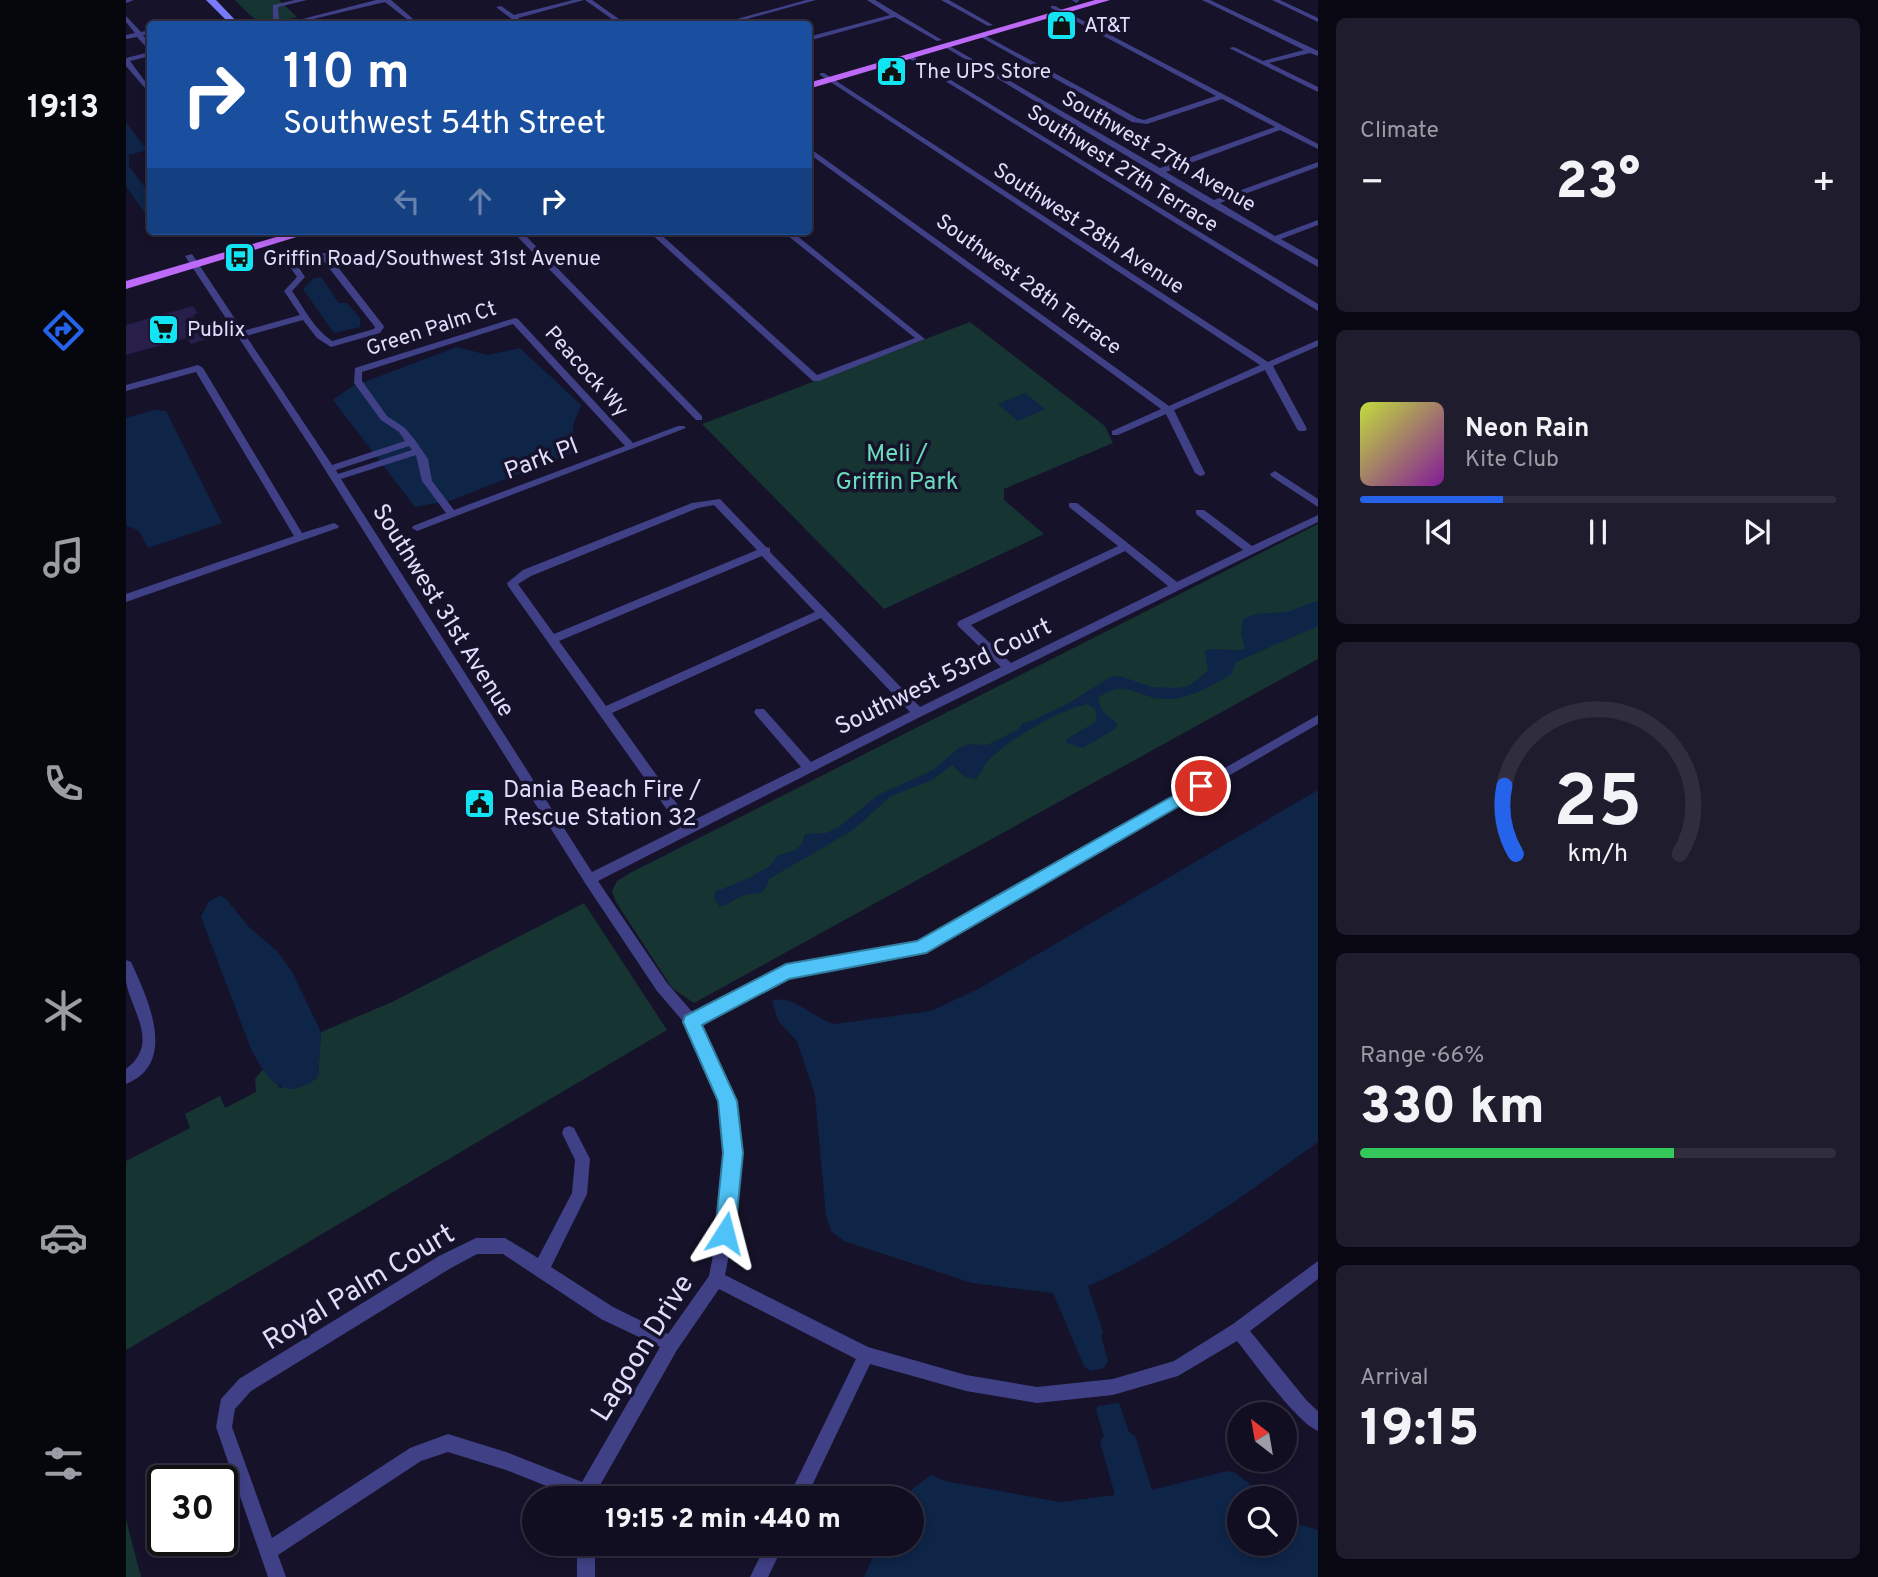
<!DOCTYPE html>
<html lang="en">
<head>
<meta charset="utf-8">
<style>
  body { margin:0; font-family:Overpass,sans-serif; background:#1e1c2d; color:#f1f3f6; height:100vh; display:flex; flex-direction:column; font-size:26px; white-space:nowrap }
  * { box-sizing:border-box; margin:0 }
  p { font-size:23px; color:#9c9ca5 }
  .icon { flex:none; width:38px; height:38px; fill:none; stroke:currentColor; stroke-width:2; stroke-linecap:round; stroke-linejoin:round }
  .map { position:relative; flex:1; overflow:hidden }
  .details { display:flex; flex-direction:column; gap:18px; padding:18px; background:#090812; width:560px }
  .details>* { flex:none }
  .top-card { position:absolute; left:21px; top:21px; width:665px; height:214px; border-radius:7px; box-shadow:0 4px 10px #0003,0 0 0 2px #302e3e; background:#1a4fa0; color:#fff; overflow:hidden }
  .needle { width:46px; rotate:329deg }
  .controls { position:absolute; left:1101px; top:1402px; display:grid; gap:14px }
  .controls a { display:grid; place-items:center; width:70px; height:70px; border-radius:50%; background:#100e20; box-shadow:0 4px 10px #0003,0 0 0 2px #302e3e; font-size:35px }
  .speed { position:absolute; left:21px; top:1465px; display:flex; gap:14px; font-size:35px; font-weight:700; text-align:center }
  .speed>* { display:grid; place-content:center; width:91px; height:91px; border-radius:50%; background:#100e20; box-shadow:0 4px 10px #0003,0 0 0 2px #302e3e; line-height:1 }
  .speed .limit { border:4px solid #111; border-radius:10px; background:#fff; color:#111 }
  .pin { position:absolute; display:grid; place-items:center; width:60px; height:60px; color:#fff; margin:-30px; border:4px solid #fff; border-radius:50%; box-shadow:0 2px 7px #0007 }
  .me { position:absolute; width:77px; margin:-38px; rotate:9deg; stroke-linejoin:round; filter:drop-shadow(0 0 5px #0008) }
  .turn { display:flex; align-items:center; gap:24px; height:147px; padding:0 21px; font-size:32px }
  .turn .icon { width:91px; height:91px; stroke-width:2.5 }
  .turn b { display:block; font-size:49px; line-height:60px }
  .lanes { display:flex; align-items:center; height:66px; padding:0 21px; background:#0003; justify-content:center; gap:35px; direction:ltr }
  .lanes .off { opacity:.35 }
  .big { font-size:52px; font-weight:800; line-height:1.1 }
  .details .widget { flex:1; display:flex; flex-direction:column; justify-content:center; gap:10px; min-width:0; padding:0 24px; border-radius:10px; background:#1e1c2d }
  .details .dial { align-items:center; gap:0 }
  .dial svg { height:182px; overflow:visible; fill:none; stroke:#302e3e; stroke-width:7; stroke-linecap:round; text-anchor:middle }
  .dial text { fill:#f1f3f6; stroke:none }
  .song { display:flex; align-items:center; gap:21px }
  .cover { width:84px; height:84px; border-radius:10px; background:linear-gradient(135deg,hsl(70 70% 55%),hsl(290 70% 35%)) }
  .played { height:7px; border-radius:4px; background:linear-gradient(90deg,#2563eb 30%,#302e3e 30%) }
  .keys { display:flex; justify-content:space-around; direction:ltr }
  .heat { display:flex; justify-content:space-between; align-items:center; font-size:38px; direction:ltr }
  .charge { height:10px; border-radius:5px; background:linear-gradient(90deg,#34c759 66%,#302e3e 0) }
  .trip { position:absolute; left:396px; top:1486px; width:402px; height:70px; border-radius:35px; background:#100e20; box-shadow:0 4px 10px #0003,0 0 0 2px #302e3e; font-weight:800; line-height:70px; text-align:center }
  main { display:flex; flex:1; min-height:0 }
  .dock { display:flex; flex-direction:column; width:126px; justify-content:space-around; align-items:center; background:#06060d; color:#9c9ca5 }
  .dock .icon { width:49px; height:49px }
  .dock .active { color:#2563eb }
  .dock b { font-size:32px; color:#f1f3f6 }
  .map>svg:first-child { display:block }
</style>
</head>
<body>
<main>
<nav class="dock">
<b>19:13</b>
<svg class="icon active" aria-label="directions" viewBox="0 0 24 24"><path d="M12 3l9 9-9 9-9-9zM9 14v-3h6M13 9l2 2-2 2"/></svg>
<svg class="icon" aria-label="music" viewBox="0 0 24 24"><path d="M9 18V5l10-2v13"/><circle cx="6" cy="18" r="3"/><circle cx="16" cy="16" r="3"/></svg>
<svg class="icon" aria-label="phone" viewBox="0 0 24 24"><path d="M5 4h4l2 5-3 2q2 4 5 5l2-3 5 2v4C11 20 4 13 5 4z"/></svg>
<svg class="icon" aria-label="climate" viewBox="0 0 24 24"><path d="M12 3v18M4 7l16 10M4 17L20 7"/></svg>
<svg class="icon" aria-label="car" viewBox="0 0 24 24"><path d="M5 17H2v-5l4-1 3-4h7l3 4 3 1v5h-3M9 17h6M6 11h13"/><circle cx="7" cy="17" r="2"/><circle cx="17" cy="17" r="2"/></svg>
<svg class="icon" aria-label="filters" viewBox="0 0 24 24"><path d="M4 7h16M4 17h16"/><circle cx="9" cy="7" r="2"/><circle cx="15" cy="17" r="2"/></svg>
</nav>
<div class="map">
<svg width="1192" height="1577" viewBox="0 0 1192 1577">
  <rect width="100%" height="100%" fill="#16122a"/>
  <!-- green -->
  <g fill="#163432">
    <path d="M109 0H153L171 17C134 26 136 28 109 0Z"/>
    <polygon points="844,322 979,426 987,443 878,489 878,500 918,534 758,609 576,424"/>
    <polygon points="1192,524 1192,659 568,1003 546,988 490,902 486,891 491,881 504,873"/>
    <polygon points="458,903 541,1030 0,1350 0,1161 64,1128 59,1114 94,1096 99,1108 130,1092 129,1079 137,1069 154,1088 192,1077 195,1032 266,1002"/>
    <polygon points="0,1519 15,1577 0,1577"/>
  </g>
  <!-- water -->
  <g fill="#0e2548">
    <polygon points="0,122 21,150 3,155 3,166 24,194 24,221 0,186"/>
    <polygon points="195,277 213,303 221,303 234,318 234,327 208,333 177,289 188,278"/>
    <polygon points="331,347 362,355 394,348 455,405 447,425 448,452 326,500 289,507 207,400 227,386"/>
    <polygon points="899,393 919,409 892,421 872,404"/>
    <polygon points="28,410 40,411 96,523 22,548 13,531 0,525 0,418"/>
    <path d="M1192 601V626L1110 662 1105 675C1087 684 1064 699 1044 699 1014 701 1001 676 972 698 976 716 981 713 991 724L989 729 957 748 940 743 941 739 971 721 969 709 962 704C937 708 885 738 866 757 858 763 856 772 850 779L839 777 826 765 806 780 765 796 727 830 643 879C639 898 630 891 616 896 609 899 602 905 594 907L588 898 589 892 625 877 644 866 651 856 669 850 675 845 679 834 700 833 713 827 752 795 807 770 831 749 843 744 861 745 893 729 896 723 906 721 943 703 986 676 997 677 1025 687 1049 688 1063 686 1082 671 1079 651C1092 646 1105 653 1119 649L1115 633 1117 619C1133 610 1148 615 1164 611 1174 608 1181 603 1192 601Z"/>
    <path d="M1192 790V1142C1118 1195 1046 1250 962 1286L977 1332 975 1336 982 1361 978 1368 964 1371 958 1366 927 1293 846 1283 718 1241 705 1231 700 1216 689 1095 671 1041 652 1021 646 1001C666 993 688 1019 708 1024L805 1011 854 988Z"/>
    <path d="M94 896 100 899 123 927 152 952 166 972 195 1032 192 1077C159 1104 141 1081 125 1049L75 917 83 901Z"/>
    <polygon points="993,1403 1003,1432 1009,1436 1026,1490 1102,1471 1110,1473 1141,1498 1113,1498 1113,1544 1158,1544 1159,1512 1173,1524 1192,1530 1192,1577 738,1577 753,1544 786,1544 786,1498 782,1498 786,1489 805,1475 819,1481 934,1502 989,1495 974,1442 978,1436 970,1410 972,1406"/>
  </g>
  <!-- building -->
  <polygon fill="#271f4a" points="67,306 72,313 67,315 81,339 65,344 61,338 0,355 0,325"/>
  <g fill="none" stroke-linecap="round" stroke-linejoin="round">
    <!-- minor -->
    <g fill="#404087" fill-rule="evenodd">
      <polygon points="0,0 8,0 0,3"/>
      <polygon points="169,0 181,0 152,7 153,21 149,24 142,24 147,20 147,5"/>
      <polygon points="250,0 265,0 293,24 287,24 259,2 166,24 157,24"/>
      <polygon points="447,0 458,0 392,18 399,24 392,24 370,7 375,6 388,15"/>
      <polygon points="459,0 466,0 500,24 493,24"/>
      <polygon points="680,0 690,0 602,24 593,24"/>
      <polygon points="741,0 749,0 816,40 811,41 769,17 682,41 682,37 764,15"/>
      <polygon points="815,0 823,0 867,25 862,26"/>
      <polygon points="946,0 953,0 953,1 950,3"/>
      <polygon points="1076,0 1084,0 1192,51 1192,56 1184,53 1143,63 1192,87 1192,92 1103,48 1108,47 1137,61 1178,50"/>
      <polygon points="1146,0 1154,0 1192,18 1192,22"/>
      <polygon points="925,6 929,6 1192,144 1192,149 1154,130 1040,172 1088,200 1192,162 1192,167 1094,203 1149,236 1192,220 1192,225 1155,239 1192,260 1192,267 1083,205 817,46 822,45 1034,168 1149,127 1096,99 1021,124 1006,122 853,36 858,35 1011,118 1018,120 1090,96 925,8"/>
      <polygon points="0,16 15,32 24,30 24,34 17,35 24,44 24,50 22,49 11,37 0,39 0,35 9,33 0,22"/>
      <polygon points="24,52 24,56 4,61 24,88 24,94 0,66 0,58"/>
      <polygon points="784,55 1192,304 1192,311 782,58 781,57"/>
      <polygon points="694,73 698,73 1142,362 1192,340 1192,346 1147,366 1181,429 1179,431 1173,431 1171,429 1139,370 1048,410 1079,473 1078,475 1074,476 1069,473 1040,414 992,435 986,435 986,431 1035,409 682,153 682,147 1043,406 1134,365 694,75"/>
      <polygon points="386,231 395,231 576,416 576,420 570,420"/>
      <polygon points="522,231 531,231 691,375 789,338 656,231 665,231 799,339 693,381 687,381"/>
      <path d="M195 253H201L257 325 258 327 254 333 205 347 191 338 177 320 120 336 206 465 279 441 273 432 255 420 228 383 229 368 389 318 392 319 507 443 552 426H558L560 428 291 531 286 528 287 526 320 513 296 481 290 455 215 479 466 872 554 828 382 586 381 583 397 570 566 503 594 499 640 547 644 548V552L794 707 875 667 833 627 831 624 833 621 992 546 943 507V503H951L1051 582 1117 550 1070 514V510H1078L1126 546 1192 515V522L796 716 472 881 541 983 568 1014 660 966 791 943 1192 715V724L799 952 662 977 574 1025 609 1102 614 1153 612 1209 599 1275 742 1347 840 1375 911 1387 987 1379 1048 1361 1107 1324 1192 1261V1279L1124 1331 1181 1401 1192 1411V1431C1170 1422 1128 1362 1111 1341L1052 1376 987 1395 911 1403 840 1391 744 1364 680 1498H662L730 1359 593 1289 551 1350 469 1494V1498H451L380 1470 322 1452 295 1461 152 1555 160 1577H142L90 1427 95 1399 113 1379 313 1256 350 1238H379L412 1258 446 1193 449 1160 436 1133 438 1128 443 1126 448 1128 464 1159 461 1194 425 1267 487 1307 542 1334 583 1276 596 1209 600 1153 595 1102 561 1026 531 991 459 883 186 449 59 256 66 254 117 331 174 315 158 291 171 277 164 267ZM196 259 249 327 248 329 206 341C188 329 178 308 166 291L179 277 173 268ZM387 324 499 446 328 510 306 481 302 459 289 440 279 428 261 416 236 381V372ZM283 446 286 450 212 474 210 470ZM588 505 631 550 428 634 392 584 405 576 572 508ZM999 551 1042 586 885 663 845 625ZM636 556 689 612 480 706 433 641ZM695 618 784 712 685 762 638 709H630L628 712 630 715 675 767 564 822 486 713ZM351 1254H377L475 1319 534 1347 456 1482 380 1452 322 1434 284 1448 146 1538 106 1427 109 1409 125 1391 325 1268Z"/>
      <polygon points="72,365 77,368 176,533 208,523 213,526 212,528 0,602 0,594 168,536 70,372 0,391 0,385"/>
      <polygon points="1149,471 1192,499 1192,507 1145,476 1144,474"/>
      <path d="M0 960 5 962C21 997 53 1063 0 1084V1069C34 1044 6 1012 0 982 0 976 0 967 0 960Z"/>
      <rect x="451" y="1544" width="18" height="33"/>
      <polygon points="640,1544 658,1544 642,1577 624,1577"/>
    </g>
    <!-- secondary -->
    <polygon fill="#797af9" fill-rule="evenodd" points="80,0 90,0 113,24 104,24"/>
    <!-- primary -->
    <g fill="#be6af8" fill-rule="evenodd">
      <polygon points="969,0 984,0 682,89 682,83"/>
      <polygon points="171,231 190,231 0,289 0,281"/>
    </g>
  </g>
  <!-- route -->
  <polygon fill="#4fc3f7" stroke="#337fa1" stroke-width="2" points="1075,780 1081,782 1081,790 800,953 663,979 576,1025 611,1101 617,1153 609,1233 606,1240 599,1242 592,1240 589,1233 597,1153 592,1101 557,1022 559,1016 660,964 791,941"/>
  <!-- icons -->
  <defs>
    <symbol id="shop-square" viewBox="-11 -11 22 22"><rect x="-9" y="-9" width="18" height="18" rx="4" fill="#13e4f4" stroke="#16122a"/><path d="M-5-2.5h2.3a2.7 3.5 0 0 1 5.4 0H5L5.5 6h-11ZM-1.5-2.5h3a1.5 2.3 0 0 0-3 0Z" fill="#111"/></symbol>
    <symbol id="civic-square" viewBox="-11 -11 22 22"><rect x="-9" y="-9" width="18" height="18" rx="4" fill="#13e4f4" stroke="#16122a"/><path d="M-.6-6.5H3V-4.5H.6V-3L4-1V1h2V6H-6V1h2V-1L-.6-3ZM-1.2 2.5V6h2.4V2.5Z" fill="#111"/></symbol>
    <symbol id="bus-square" viewBox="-11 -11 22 22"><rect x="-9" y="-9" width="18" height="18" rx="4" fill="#13e4f4" stroke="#16122a"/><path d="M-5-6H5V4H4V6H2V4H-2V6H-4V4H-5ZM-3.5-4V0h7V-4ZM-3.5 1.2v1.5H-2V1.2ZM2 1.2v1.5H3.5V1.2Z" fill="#111"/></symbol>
    <symbol id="supermarket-square" viewBox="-11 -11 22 22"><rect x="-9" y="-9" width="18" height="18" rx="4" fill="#13e4f4" stroke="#16122a"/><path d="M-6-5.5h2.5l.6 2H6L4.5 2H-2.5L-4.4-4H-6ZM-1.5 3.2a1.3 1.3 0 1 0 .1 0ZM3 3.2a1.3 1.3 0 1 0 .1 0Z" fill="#111"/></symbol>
  </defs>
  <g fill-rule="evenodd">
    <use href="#shop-square" x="918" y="8" width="35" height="35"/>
    <use href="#civic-square" x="748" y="54" width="35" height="35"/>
    <use href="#bus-square" x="96" y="240" width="35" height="35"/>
    <use href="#supermarket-square" x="20" y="312" width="35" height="35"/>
    <use href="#civic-square" x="336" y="786" width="35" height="35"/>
  </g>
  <g text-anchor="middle" stroke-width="7" stroke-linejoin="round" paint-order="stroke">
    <!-- far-poi labels -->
    <g font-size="21" fill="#e0ddfd" stroke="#16122a" text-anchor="start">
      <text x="958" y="32">AT&amp;T</text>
      <text x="789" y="78">The UPS Store</text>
      <text x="137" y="265">Griffin Road/Southwest 31st Avenue</text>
      <text x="61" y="336">Publix</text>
    </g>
    <!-- far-street labels -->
    <g font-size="21" fill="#e0ddfd" stroke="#16122a">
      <text transform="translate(1033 151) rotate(30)" y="7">Southwest 27th Avenue</text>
      <text transform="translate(997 168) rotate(32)" y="7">Southwest 27th Terrace</text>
      <text transform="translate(963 228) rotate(33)" y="7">Southwest 28th Avenue</text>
      <text transform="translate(903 284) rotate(36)" y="7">Southwest 28th Terrace</text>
      <text transform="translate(305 328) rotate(-18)" y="7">Green Palm Ct</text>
      <text transform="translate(461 371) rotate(48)" y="7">Peacock Wy</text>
    </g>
    <!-- park labels -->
    <g font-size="24" fill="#6bdcbc" stroke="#16122a">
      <text x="771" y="461">Meli /<tspan x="771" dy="28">Griffin Park</tspan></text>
    </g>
    <!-- street labels -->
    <g font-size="24" fill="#e0ddfd" stroke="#16122a">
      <text transform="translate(415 458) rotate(-21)" y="8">Park Pl</text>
      <text transform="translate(318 610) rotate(58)" y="8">Southwest 31st Avenue</text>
      <text transform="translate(817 676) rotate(-26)" y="8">Southwest 53rd Court</text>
    </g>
    <!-- poi labels -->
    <g font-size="24" fill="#e0ddfd" stroke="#16122a" text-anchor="start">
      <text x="377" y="797">Dania Beach Fire /<tspan x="377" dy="28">Rescue Station 32</tspan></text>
    </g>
    <!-- near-street labels -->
    <g font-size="28" fill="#e0ddfd" stroke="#16122a">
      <text transform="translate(232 1286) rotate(-31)" y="10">Royal Palm Court</text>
      <text transform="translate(515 1347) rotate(-58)" y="10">Lagoon Drive</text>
    </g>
  </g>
</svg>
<div class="controls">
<a><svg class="needle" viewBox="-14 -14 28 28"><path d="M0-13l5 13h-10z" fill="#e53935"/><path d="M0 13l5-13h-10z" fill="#9c9ca5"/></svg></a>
<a><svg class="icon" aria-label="search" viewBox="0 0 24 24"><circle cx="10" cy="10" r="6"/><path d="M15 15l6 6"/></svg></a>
</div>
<div class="speed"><div class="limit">30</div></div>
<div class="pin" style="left:1075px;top:786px;background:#d93025"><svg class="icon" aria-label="arrive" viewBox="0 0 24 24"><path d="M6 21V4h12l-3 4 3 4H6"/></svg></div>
<svg class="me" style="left:599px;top:1233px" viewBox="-20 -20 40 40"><path d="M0-17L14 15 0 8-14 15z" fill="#4fc3f7" stroke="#fff" stroke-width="4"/></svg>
<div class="trip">19:15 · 2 min · 440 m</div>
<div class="top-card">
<div class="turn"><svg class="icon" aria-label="right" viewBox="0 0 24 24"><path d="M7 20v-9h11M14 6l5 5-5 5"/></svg><div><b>110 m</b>Southwest 54th Street</div></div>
<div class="lanes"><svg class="icon off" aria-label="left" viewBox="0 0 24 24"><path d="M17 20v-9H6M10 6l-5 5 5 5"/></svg><svg class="icon off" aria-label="ahead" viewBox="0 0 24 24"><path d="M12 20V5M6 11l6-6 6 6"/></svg><svg class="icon" aria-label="right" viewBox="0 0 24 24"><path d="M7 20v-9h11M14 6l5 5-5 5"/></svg></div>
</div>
</div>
<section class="details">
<div class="widget"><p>Climate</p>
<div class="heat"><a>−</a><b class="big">23°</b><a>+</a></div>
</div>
<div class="widget">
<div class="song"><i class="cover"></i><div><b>Neon Rain</b><p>Kite Club</p></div></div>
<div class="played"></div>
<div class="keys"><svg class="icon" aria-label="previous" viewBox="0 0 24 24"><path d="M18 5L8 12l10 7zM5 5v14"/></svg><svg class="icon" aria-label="pause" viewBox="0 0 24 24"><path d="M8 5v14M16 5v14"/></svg><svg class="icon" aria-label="next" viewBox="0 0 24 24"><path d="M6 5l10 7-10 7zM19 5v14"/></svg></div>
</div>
<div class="widget dial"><svg viewBox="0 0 100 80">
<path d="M14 69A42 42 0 1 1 86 69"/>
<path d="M14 69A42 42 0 0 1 9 39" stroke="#2563eb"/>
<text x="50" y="56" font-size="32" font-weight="700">25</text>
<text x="50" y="72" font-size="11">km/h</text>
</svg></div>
<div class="widget"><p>Range · 66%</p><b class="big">330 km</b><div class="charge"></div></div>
<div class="widget"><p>Arrival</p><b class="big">19:15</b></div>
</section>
</main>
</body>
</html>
